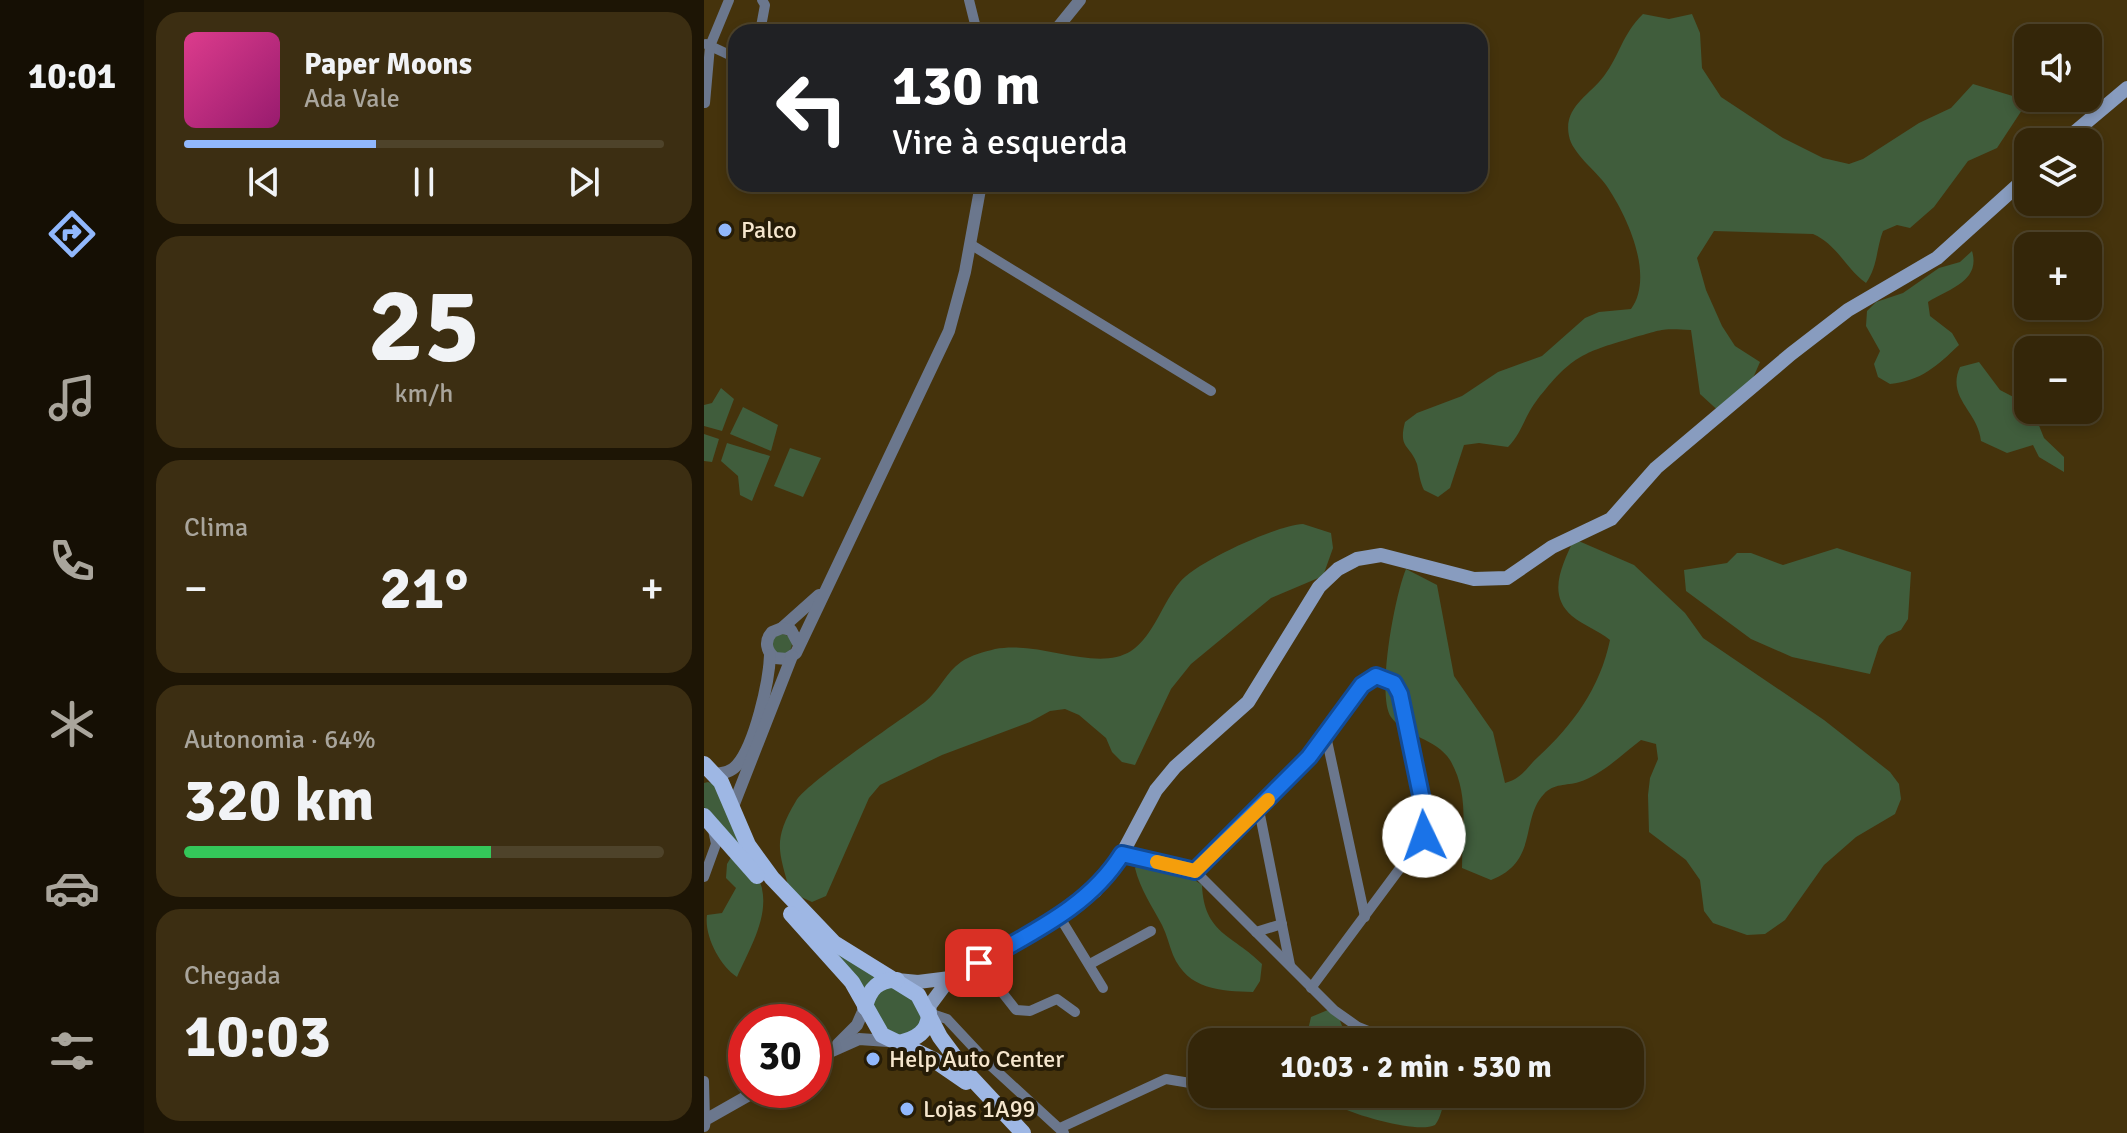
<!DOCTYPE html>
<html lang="pt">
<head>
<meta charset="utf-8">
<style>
  body { margin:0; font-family:Signika,sans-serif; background:#3c2e12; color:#f1f3f6; height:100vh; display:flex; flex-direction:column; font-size:30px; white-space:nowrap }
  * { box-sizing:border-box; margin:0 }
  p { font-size:26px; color:#a9a59c }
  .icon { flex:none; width:44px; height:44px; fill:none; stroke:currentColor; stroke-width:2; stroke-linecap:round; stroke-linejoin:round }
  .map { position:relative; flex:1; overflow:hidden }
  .details { display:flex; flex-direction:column; gap:12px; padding:12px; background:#1d1505; width:560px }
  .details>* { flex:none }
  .hud { position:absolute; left:24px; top:24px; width:760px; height:168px; border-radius:24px; box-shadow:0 4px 12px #0003,0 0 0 2px #4e432a; background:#202124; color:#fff; overflow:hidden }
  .fabs { position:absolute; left:1310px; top:24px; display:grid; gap:16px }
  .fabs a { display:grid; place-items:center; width:88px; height:88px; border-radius:16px; background:#342609; box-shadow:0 4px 12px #0003,0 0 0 2px #4e432a; font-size:40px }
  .speed { position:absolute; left:24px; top:1004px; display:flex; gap:16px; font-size:40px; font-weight:700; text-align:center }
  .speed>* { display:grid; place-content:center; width:104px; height:104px; border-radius:50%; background:#342609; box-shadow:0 4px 12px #0003,0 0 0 2px #4e432a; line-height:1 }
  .speed .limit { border:12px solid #d22; background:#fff; color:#111 }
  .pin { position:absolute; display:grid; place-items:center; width:68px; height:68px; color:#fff; margin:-34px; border-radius:16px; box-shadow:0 4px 12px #0006 }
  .me { position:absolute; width:88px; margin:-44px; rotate:357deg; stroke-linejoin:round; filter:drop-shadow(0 0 6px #0008) }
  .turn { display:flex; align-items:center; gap:28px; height:168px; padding:0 32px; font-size:36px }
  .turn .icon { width:104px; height:104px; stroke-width:2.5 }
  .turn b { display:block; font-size:56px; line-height:68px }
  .big { font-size:60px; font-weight:700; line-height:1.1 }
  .details .widget { flex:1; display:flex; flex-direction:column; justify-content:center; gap:12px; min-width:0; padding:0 28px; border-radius:24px; background:#3c2e12 }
  .details .dial { align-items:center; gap:0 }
  .dial b { font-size:104px; line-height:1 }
  .song { display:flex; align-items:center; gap:24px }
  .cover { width:96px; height:96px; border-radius:12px; background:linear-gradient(135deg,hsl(330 70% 55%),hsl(320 70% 35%)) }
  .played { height:8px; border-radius:4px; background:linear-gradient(90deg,#91b8fd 40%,#4e432a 40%) }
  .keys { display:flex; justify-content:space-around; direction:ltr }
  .heat { display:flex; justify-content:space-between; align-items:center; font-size:44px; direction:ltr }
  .charge { height:12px; border-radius:6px; background:linear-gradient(90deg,#34c759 64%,#4e432a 0) }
  .trip { position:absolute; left:484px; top:1028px; width:456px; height:80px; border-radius:24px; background:#342609; box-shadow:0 4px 12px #0003,0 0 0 2px #4e432a; font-weight:700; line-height:80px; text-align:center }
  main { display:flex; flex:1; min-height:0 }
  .dock { display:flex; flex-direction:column; width:144px; justify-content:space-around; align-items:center; background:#150f04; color:#a9a59c }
  .dock .icon { width:56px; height:56px }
  .dock .active { color:#91b8fd }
  .dock b { font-size:36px; color:#f1f3f6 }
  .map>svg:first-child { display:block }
</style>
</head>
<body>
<main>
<nav class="dock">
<b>10:01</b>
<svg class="icon active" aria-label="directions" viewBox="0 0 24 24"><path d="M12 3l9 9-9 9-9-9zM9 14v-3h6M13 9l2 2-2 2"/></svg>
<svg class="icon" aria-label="music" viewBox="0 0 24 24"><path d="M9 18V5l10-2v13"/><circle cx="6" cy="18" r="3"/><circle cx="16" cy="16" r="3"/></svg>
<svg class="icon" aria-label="phone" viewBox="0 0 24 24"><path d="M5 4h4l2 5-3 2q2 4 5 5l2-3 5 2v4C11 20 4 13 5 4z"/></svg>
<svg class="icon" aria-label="climate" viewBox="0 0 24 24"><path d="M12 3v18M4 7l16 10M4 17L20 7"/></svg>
<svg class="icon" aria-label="car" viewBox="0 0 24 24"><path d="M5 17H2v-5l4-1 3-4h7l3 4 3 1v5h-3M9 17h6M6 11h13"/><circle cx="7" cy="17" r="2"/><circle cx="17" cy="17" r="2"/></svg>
<svg class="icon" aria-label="filters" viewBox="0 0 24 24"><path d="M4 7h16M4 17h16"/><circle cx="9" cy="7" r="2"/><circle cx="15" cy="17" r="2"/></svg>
</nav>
<section class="details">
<div class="widget">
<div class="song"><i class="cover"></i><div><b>Paper Moons</b><p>Ada Vale</p></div></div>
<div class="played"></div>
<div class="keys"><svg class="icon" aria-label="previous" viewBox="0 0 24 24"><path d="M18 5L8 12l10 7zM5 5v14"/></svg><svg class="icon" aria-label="pause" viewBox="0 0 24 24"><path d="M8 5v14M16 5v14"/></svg><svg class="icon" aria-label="next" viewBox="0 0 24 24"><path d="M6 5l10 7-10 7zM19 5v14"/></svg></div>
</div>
<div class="widget dial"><b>25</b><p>km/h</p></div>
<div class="widget"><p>Clima</p>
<div class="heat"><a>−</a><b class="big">21°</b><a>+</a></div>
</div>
<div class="widget"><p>Autonomia · 64%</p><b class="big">320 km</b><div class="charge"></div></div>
<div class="widget"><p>Chegada</p><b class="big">10:03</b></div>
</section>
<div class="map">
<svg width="1423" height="1133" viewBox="0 0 1423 1133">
  <rect width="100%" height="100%" fill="#45330c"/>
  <!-- green -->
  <g fill="#405d3c">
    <path d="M939 14 965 19 988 14 996 33 998 68 1017 97 1079 138 1119 158 1145 164 1159 159 1215 123 1247 108 1269 84 1312 97 1318 110 1293 148 1264 161 1230 207 1206 228 1193 225 1179 231C1172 249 1174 266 1162 283 1141 268 1134 245 1109 234L1010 231 993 258 1002 290 1018 326 1031 346 1056 362 1042 394 1019 415 996 394 987 330C955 328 958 330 928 338 877 353 867 357 833 400 821 415 818 433 804 447L775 443 760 445 746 488 734 497 720 490C716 482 715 473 713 464 706 444 694 449 701 422L713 413 758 396 794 372 838 356 881 318 895 312 927 309C951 276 923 215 902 185 892 171 868 153 865 136 859 107 885 96 900 76 916 55 917 36 939 14Z"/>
    <path d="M1268 251C1277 281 1245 289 1224 302L1226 316 1248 333 1255 345C1233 366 1217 381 1186 384L1174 377 1170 364 1176 351 1162 326 1163 311 1172 302 1199 293 1235 268 1256 262Z"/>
    <path d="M1275 362 1296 390 1321 403 1330 413 1340 438 1360 457V472L1335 457 1329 445 1303 453 1277 441C1274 411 1242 398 1256 367Z"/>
    <polygon points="17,388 30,399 18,431 0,426 0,405 8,403"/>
    <polygon points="39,407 74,425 67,451 26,434"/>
    <polygon points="0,434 15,439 8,462 0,461"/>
    <polygon points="23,443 66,456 48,501 36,495 34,476 17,461"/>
    <polygon points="86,448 117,458 99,497 70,486"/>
    <path d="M599 524 627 533 629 548 619 576 567 598 487 664 467 689 431 765 418 762 408 752 402 738 375 715 361 709 346 711 326 722 238 755 176 785 165 798 122 896 108 902 86 892C75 851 68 841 92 801 102 783 197 720 221 702 235 691 242 672 257 662 267 655 280 652 291 649 337 640 392 673 427 651 450 636 458 603 476 582 492 562 573 525 599 524Z"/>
    <path d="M870 539 930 565 981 613 999 638 1120 720 1186 772 1195 784 1197 799 1191 814 1152 837 1120 865 1081 920 1061 934 1043 935 1009 923 1000 911 996 880 982 860 945 832 944 795 946 778 954 759 952 744 937 740C918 754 898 775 875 782 862 786 850 783 840 794 816 819 835 862 787 880L758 868C758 831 766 794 746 760 732 738 701 737 687 717 672 695 691 595 702 569L733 585 750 676 789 732 801 783C819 778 821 769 834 757 869 725 896 688 906 640 894 630 880 626 868 616 842 594 859 564 870 539Z"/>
    <polygon points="1133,548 1207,572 1204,619 1197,630 1183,636 1175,646 1166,674 1088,657 1047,639 982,591 980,570 1023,563 1033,553 1047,553 1079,565"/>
    <circle cx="78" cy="644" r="10"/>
    <polygon points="4,782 10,784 39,849 0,807 0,783"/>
    <path d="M29 854C36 860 48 867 53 875 71 909 46 947 33 977 16 966 0 936 3 915L18 913 32 888 22 878 23 864Z"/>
    <path d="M439 857 467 864 498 885C500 934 528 934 558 964L556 981 549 992C516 991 484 990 469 955 465 945 463 935 458 925 448 906 436 889 431 868Z"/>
    <polygon points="126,945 178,977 160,991"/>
    <path d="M182 986C201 991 211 1000 220 1018L211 1032 189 1036 168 1010 170 996Z"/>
    <polygon points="631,1007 644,1042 609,1042 604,1030 607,1017"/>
    <path d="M636 1094H739L741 1096C739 1105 737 1118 731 1125 715 1133 662 1118 643 1110Z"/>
  </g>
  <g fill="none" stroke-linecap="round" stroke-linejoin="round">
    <!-- minor -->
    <g stroke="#6b778d" stroke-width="10">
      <polyline points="265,0 273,32"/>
      <polyline points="56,32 61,5 58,0"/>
      <polyline points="2,44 32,58"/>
      <polyline points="1,103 6,46 25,0"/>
      <polyline points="553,184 558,187"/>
      <polyline points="266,244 507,391"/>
      <polyline points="622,736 661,917"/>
      <polyline points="555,810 586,965"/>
      <polyline points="418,854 491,871 605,757 658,685 672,676 690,683 696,694 722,819 720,836 607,988"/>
      <polyline points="491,871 630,1010 654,1027 691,1042"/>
      <polyline points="0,877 12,844 9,830"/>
      <polyline points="355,916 399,988"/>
      <polyline points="552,932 578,924"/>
      <polyline points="275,963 312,1010 326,1011 353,999 371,1012"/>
      <polyline points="386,964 447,931"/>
      <polyline points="225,1013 243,1019 286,1065 360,1133"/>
      <polyline points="0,1081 1,1120"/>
      <polyline points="538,1094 565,1100"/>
      <polyline points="356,1128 462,1079 498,1085"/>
    </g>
    <!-- tertiary -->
    <g stroke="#6b778d" stroke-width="12">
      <polyline points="350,32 376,0"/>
      <polyline points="78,628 115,595"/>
      <path d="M94 643 87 630 78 628 68 632C60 641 62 651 71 658L83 659 92 653 245 331 261 272 277 184"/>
      <path d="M11 774C20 773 27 772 33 765 51 744 65 682 66 655"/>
      <polyline points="28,809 88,656"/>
      <polyline points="134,1044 153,1025 161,1007"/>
      <polyline points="110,1059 155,1039 184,1041"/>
      <polyline points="0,1126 1,1120 54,1090"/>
    </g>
    <!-- secondary -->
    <g stroke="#889cbf" stroke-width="14">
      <polyline points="1359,142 1423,88"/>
      <polyline points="193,980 214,982 246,978 355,916 391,891 418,854 452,790 471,767 544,702 615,587 634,569 653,559 677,555 770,579 803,578 848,547 907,519 952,468 1087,354 1144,310 1233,258 1324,176"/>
      <polyline points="225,1013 226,1005 246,978"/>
    </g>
    <!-- primary -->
    <g stroke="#9eb7e4" stroke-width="16">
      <polyline points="0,764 17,782 44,845 68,878 130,943 214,995 236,1037 262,1072 319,1133"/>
      <polyline points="0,816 53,876"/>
      <polyline points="87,914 148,982 178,1035 230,1060 262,1082"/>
      <path d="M161 1007C165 990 174 979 193 980"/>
      <path d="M195 1043C212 1039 225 1032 225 1013"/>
    </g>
  </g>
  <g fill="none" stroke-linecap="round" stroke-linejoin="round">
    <defs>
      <path id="route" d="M275 963C328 932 385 907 418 854L491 871 605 757 658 685 672 676 690 683 696 694 722 819 720 836"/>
    </defs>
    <!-- route casing -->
    <use href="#route" stroke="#114b97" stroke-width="20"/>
    <!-- route -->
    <use href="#route" stroke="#1a73e8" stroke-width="14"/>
    <!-- slow -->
    <polyline stroke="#f59e0b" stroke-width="14" points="453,862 491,871 564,800"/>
  </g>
  <!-- markers -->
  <g fill="#91b8fd" stroke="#261c07" stroke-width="3">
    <circle cx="21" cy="230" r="8"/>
    <circle cx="169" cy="1059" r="8"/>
    <circle cx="203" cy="1109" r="8"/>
  </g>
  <g text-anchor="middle" stroke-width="8" stroke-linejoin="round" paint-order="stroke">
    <!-- poi labels -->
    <g font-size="24" fill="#f5e6cd" stroke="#261c07" text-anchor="start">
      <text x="37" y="238">Palco</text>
      <text x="185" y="1067">Help Auto Center</text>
      <text x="219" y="1117">Lojas 1A99</text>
    </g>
  </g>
</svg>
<div class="fabs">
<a><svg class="icon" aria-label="sound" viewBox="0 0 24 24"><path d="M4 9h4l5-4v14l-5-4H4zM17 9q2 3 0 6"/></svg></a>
<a><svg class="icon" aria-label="layers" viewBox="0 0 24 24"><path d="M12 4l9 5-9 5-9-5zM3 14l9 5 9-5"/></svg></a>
<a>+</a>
<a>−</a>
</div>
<div class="speed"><div class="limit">30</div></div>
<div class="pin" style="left:275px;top:963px;background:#d93025"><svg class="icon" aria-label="arrive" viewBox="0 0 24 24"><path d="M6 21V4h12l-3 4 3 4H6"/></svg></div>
<svg class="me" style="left:720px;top:836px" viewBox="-20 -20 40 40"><circle r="19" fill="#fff"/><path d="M0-13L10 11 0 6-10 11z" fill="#1a73e8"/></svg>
<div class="trip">10:03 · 2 min · 530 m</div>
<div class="hud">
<div class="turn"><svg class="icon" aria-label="left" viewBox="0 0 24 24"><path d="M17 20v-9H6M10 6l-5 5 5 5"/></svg><div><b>130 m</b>Vire à esquerda</div></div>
</div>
</div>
</main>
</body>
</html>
